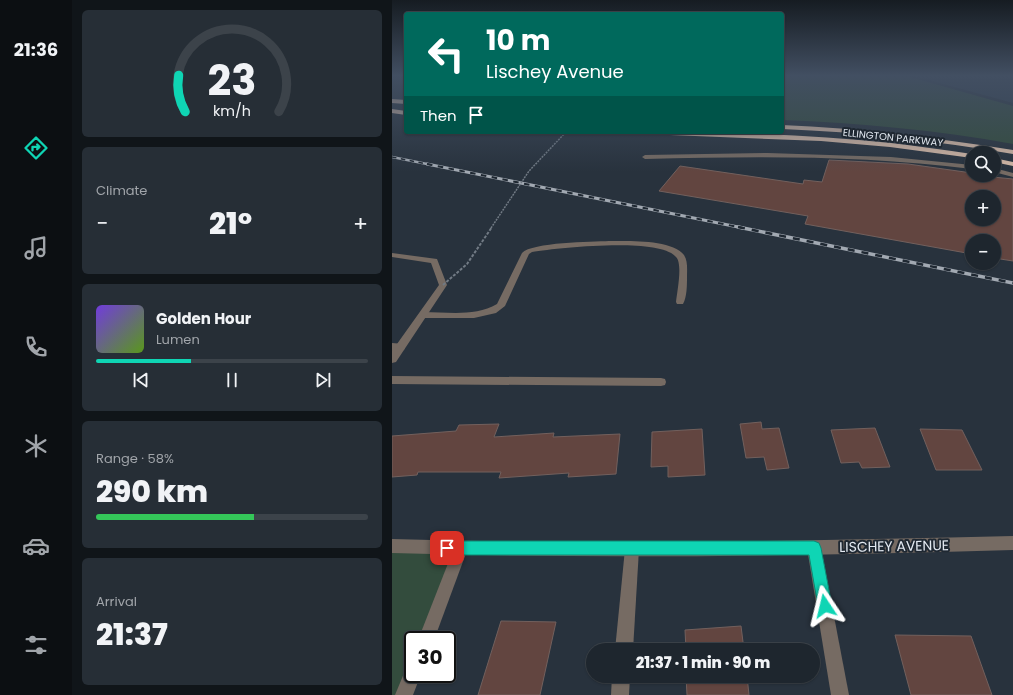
<!DOCTYPE html>
<html lang="en">
<head>
<meta charset="utf-8">
<style>
  body { margin:0; font-family:Poppins,sans-serif; background:#262e36; color:#f1f3f6; height:100vh; display:flex; flex-direction:column; font-size:15px; white-space:nowrap }
  * { box-sizing:border-box; margin:0 }
  p { font-size:13px; color:#a1a5aa }
  .icon { flex:none; width:22px; height:22px; fill:none; stroke:currentColor; stroke-width:2; stroke-linecap:round; stroke-linejoin:round }
  .map { position:relative; flex:1; overflow:hidden }
  .drawer { display:flex; flex-direction:column; gap:10px; padding:10px; background:#101519; width:320px }
  .drawer>* { flex:none }
  .banner { position:absolute; left:12px; top:12px; width:380px; height:122px; border-radius:4px; box-shadow:0 1px 3px #0004,0 0 0 1px #3c434a; background:#00695c; color:#fff; overflow:hidden }
  .fabs { position:absolute; left:573px; top:146px; display:grid; gap:8px }
  .fabs a { display:grid; place-items:center; width:36px; height:36px; border-radius:50%; background:#1e262e; box-shadow:0 1px 3px #0004,0 0 0 1px #3c434a; font-size:20px }
  .speed { position:absolute; left:12px; top:631px; display:flex; gap:8px; font-size:20px; font-weight:700; text-align:center }
  .speed>* { display:grid; place-content:center; width:52px; height:52px; border-radius:50%; background:#1e262e; box-shadow:0 1px 3px #0004,0 0 0 1px #3c434a; line-height:1 }
  .speed .limit { border:2px solid #111; border-radius:6px; background:#fff; color:#111 }
  .pin { position:absolute; display:grid; place-items:center; width:34px; height:34px; color:#fff; margin:-17px; border-radius:8px; box-shadow:0 2px 6px #0006 }
  .me { position:absolute; width:44px; margin:-22px; rotate:350deg; stroke-linejoin:round; filter:drop-shadow(0 0 3px #0008) }
  .turn { display:flex; align-items:center; gap:14px; height:84px; padding:0 16px; font-size:18px }
  .turn .icon { width:52px; height:52px; stroke-width:2.5 }
  .turn b { display:block; font-size:28px; line-height:34px }
  .then { display:flex; align-items:center; height:38px; padding:0 16px; background:#0003; gap:8px; font-size:15px }
  .big { font-size:30px; font-weight:800; line-height:1.1 }
  .drawer .tile { flex:1; display:flex; flex-direction:column; justify-content:center; gap:6px; min-width:0; padding:0 14px; border-radius:6px; background:#262e36 }
  .drawer .dial { align-items:center; gap:0 }
  .dial svg { height:104px; overflow:visible; fill:none; stroke:#3c434a; stroke-width:7; stroke-linecap:round; text-anchor:middle }
  .dial text { fill:#f1f3f6; stroke:none }
  .song { display:flex; align-items:center; gap:12px }
  .cover { width:48px; height:48px; border-radius:6px; background:linear-gradient(135deg,hsl(260 70% 55%),hsl(90 70% 35%)) }
  .played { height:4px; border-radius:2px; background:linear-gradient(90deg,#0fd5b4 35%,#3c434a 35%) }
  .keys { display:flex; justify-content:space-around; direction:ltr }
  .heat { display:flex; justify-content:space-between; align-items:center; font-size:22px; direction:ltr }
  .charge { height:6px; border-radius:3px; background:linear-gradient(90deg,#34c759 58%,#3c434a 0) }
  .trip { position:absolute; left:194px; top:643px; width:234px; height:40px; border-radius:20px; background:#1e262e; box-shadow:0 1px 3px #0004,0 0 0 1px #3c434a; font-weight:800; line-height:40px; text-align:center }
  main { display:flex; flex:1; min-height:0 }
  .menu { display:flex; flex-direction:column; width:72px; justify-content:space-around; align-items:center; background:#0c0f12; color:#a1a5aa }
  .menu .icon { width:28px; height:28px }
  .menu .selected { color:#0fd5b4 }
  .menu b { font-size:18px; color:#f1f3f6 }
  .map>svg:first-child { display:block }
</style>
</head>
<body>
<main>
<nav class="menu">
<b>21:36</b>
<svg class="icon selected" aria-label="directions" viewBox="0 0 24 24"><path d="M12 3l9 9-9 9-9-9zM9 14v-3h6M13 9l2 2-2 2"/></svg>
<svg class="icon" aria-label="music" viewBox="0 0 24 24"><path d="M9 18V5l10-2v13"/><circle cx="6" cy="18" r="3"/><circle cx="16" cy="16" r="3"/></svg>
<svg class="icon" aria-label="phone" viewBox="0 0 24 24"><path d="M5 4h4l2 5-3 2q2 4 5 5l2-3 5 2v4C11 20 4 13 5 4z"/></svg>
<svg class="icon" aria-label="climate" viewBox="0 0 24 24"><path d="M12 3v18M4 7l16 10M4 17L20 7"/></svg>
<svg class="icon" aria-label="car" viewBox="0 0 24 24"><path d="M5 17H2v-5l4-1 3-4h7l3 4 3 1v5h-3M9 17h6M6 11h13"/><circle cx="7" cy="17" r="2"/><circle cx="17" cy="17" r="2"/></svg>
<svg class="icon" aria-label="filters" viewBox="0 0 24 24"><path d="M4 7h16M4 17h16"/><circle cx="9" cy="7" r="2"/><circle cx="15" cy="17" r="2"/></svg>
</nav>
<section class="drawer">
<div class="tile dial"><svg viewBox="0 0 100 80">
<path d="M14 69A42 42 0 1 1 86 69"/>
<path d="M14 69A42 42 0 0 1 9 41" stroke="#0fd5b4"/>
<text x="50" y="56" font-size="32" font-weight="700">23</text>
<text x="50" y="72" font-size="11">km/h</text>
</svg></div>
<div class="tile"><p>Climate</p>
<div class="heat"><a>−</a><b class="big">21°</b><a>+</a></div>
</div>
<div class="tile">
<div class="song"><i class="cover"></i><div><b>Golden Hour</b><p>Lumen</p></div></div>
<div class="played"></div>
<div class="keys"><svg class="icon" aria-label="previous" viewBox="0 0 24 24"><path d="M18 5L8 12l10 7zM5 5v14"/></svg><svg class="icon" aria-label="pause" viewBox="0 0 24 24"><path d="M8 5v14M16 5v14"/></svg><svg class="icon" aria-label="next" viewBox="0 0 24 24"><path d="M6 5l10 7-10 7zM19 5v14"/></svg></div>
</div>
<div class="tile"><p>Range · 58%</p><b class="big">290 km</b><div class="charge"></div></div>
<div class="tile"><p>Arrival</p><b class="big">21:37</b></div>
</section>
<div class="map">
<svg width="621" height="695" viewBox="0 0 621 695">
  <rect width="100%" height="100%" fill="#28323d"/>
  <!-- built -->
  <polygon fill="#303e4d" points="518,75 621,75 621,103"/>
  <!-- green -->
  <g fill="#334c3d">
    <path d="M390 75H511L621 106V144C545 130 467 123 390 120Z"/>
    <polygon points="0,547 69,548 34,640 21,640 21,672 12,695 0,695"/>
  </g>
  <!-- building -->
  <g fill="#624540" stroke="#72605d" fill-rule="evenodd">
    <path d="M437 160 516 164 580 173V175L621 179V261L602 258V241H580V254L413 224 416 216 267 191 288 166 411 184 412 180 430 182ZM580 197H602V219H580Z"/>
    <polygon points="369,422 370,429 387,428 397,468 375,470 372,457 354,458 348,424"/>
    <polygon points="107,424 102,437 162,433 161,437 228,434 224,474 176,477 177,473 107,478 109,472 26,472 25,475 0,477 0,436 64,431 67,425"/>
    <polygon points="483,428 498,467 470,468 467,462 449,463 439,430"/>
    <polygon points="310,429 313,475 276,477 276,466 259,467 260,432"/>
    <polygon points="528,429 570,430 590,470 544,470"/>
    <polygon points="109,621 164,622 148,695 86,695"/>
    <polygon points="349,626 352,650 294,650 293,630"/>
    <polygon points="503,635 579,636 600,695 519,695"/>
    <polygon points="294,676 355,676 357,695 295,695"/>
  </g>
  <g fill="none" stroke-linecap="round" stroke-linejoin="round">
    <!-- service -->
    <g fill="#766b63" fill-rule="evenodd">
      <path d="M376 153 499 157 580 165V169C471 155 363 156 253 159L250 157 253 155Z"/>
      <polygon points="602,168 621,173 621,177 602,172"/>
      <path d="M217 241C235 241 280 239 292 255 296 261 295 270 295 277 295 285 295 297 291 304H285L284 302C285 292 291 264 284 257 267 237 167 248 140 252L137 254 113 306 104 313 82 318H31L26 315 31 312C55 312 83 317 105 304L130 253C140 242 200 242 217 241Z"/>
      <polygon points="0,343 12,344 13,347 12,350 0,351"/>
      <polygon points="0,376 269,378 273,379 274,382 273,385 269,386 0,384"/>
      <polygon points="240,542 245,544 247,549 241,650 223,650 233,549 235,544"/>
      <polygon points="220,676 238,676 237,695 219,695"/>
    </g>
    <!-- minor -->
    <g fill="#766b63" fill-rule="evenodd">
      <polygon points="0,253 45,259 55,285 4,362 0,363 0,351 47,285 39,263 0,257"/>
      <polygon points="69,541 74,543 76,548 42,640 26,640 64,543"/>
      <polygon points="422,541 427,543 429,548 457,695 439,695 415,548 417,543"/>
      <polygon points="21,663 21,674 29,674 21,695 3,695 15,666"/>
    </g>
    <!-- tertiary -->
    <path fill="#766b63" fill-rule="evenodd" d="M621 536V550C414 556 207 559 0 553V539C207 545 414 541 621 536Z"/>
    <!-- motorway -->
    <g fill="#d6baa7" fill-rule="evenodd">
      <polygon points="0,99 14,100 14,104 0,103"/>
      <polygon points="0,109 14,111 14,115 0,113"/>
      <path d="M390 125C468 128 544 138 621 150V154C544 141 468 132 390 129Z"/>
      <path d="M250 132C333 132 417 134 499 143 526 146 553 150 580 154V158L498 147 429 141 253 134Z"/>
      <polygon points="602,158 621,162 621,166 602,162"/>
    </g>
    <defs>
      <polyline id="rail-far2" points="0,157 40,165"/>
      <polyline id="rail-far1" points="35,164 351,228"/>
      <polyline id="rail" points="346,227 621,283"/>
    </defs>
    <!-- rail-far2 casing -->
    <use href="#rail-far2" stroke="#a2a9b2" stroke-width="2.5"/>
    <!-- rail-far1 casing -->
    <use href="#rail-far1" stroke="#a2a9b2" stroke-width="3"/>
    <!-- rail casing -->
    <use href="#rail" stroke="#a2a9b2" stroke-width="3.5"/>
    <!-- rail-far2 -->
    <use href="#rail-far2" stroke="#1f2832" stroke-width="1.5" stroke-dasharray="4.5" stroke-linecap="butt"/>
    <!-- rail-far1 -->
    <use href="#rail-far1" stroke="#1f2832" stroke-width="2" stroke-dasharray="5.5" stroke-linecap="butt"/>
    <!-- rail -->
    <use href="#rail" stroke="#1f2832" stroke-width="2.5" stroke-dasharray="7" stroke-linecap="butt"/>
    <!-- path-bridge-far1 -->
    <polyline stroke="#717a84" stroke-width="1.5" stroke-dasharray="2 1" stroke-linecap="butt" points="99,228 137,171 174,132"/>
    <!-- path-bridge -->
    <polyline stroke="#717a84" stroke-width="2" stroke-dasharray="3 1.5" stroke-linecap="butt" points="51,285 75,264 100,227"/>
  </g>
  <!-- sky -->
  <linearGradient id="sky" x2="0" y2="1"><stop stop-color="#161c22"/><stop offset="0.44" stop-color="#424f62"/><stop offset="1" stop-color="#424f62" stop-opacity="0"/></linearGradient>
  <rect width="621" height="172" fill="url(#sky)"/>
  <!-- route -->
  <polygon fill="#0fd5b4" stroke="#0a8a75" points="55,541 422,541 427,543 429,548 440,606 438,612 433,614 427,612 417,555 55,555 50,553 48,548 50,543"/>
  <g text-anchor="middle" stroke-width="4" stroke-linejoin="round" paint-order="stroke">
    <!-- far-street labels -->
    <g font-size="10" fill="#e3e9f1" stroke="#1f2832">
      <text transform="translate(501 137) rotate(6)" y="4">ELLINGTON PARKWAY</text>
    </g>
    <!-- near-street labels -->
    <g font-size="14" fill="#e3e9f1" stroke="#1f2832">
      <text transform="translate(502 546) rotate(-1)" y="5">LISCHEY AVENUE</text>
    </g>
  </g>
</svg>
<div class="fabs">
<a><svg class="icon" aria-label="search" viewBox="0 0 24 24"><circle cx="10" cy="10" r="6"/><path d="M15 15l6 6"/></svg></a>
<a>+</a>
<a>−</a>
</div>
<div class="speed"><div class="limit">30</div></div>
<div class="pin" style="left:55px;top:548px;background:#d93025"><svg class="icon" aria-label="arrive" viewBox="0 0 24 24"><path d="M6 21V4h12l-3 4 3 4H6"/></svg></div>
<svg class="me" style="left:433px;top:606px" viewBox="-20 -20 40 40"><path d="M0-17L14 15 0 8-14 15z" fill="#0fd5b4" stroke="#fff" stroke-width="4"/></svg>
<div class="trip">21:37 · 1 min · 90 m</div>
<div class="banner">
<div class="turn"><svg class="icon" aria-label="left" viewBox="0 0 24 24"><path d="M17 20v-9H6M10 6l-5 5 5 5"/></svg><div><b>10 m</b>Lischey Avenue</div></div>
<div class="then">Then<svg class="icon" aria-label="arrive" viewBox="0 0 24 24"><path d="M6 21V4h12l-3 4 3 4H6"/></svg></div>
</div>
</div>
</main>
</body>
</html>
